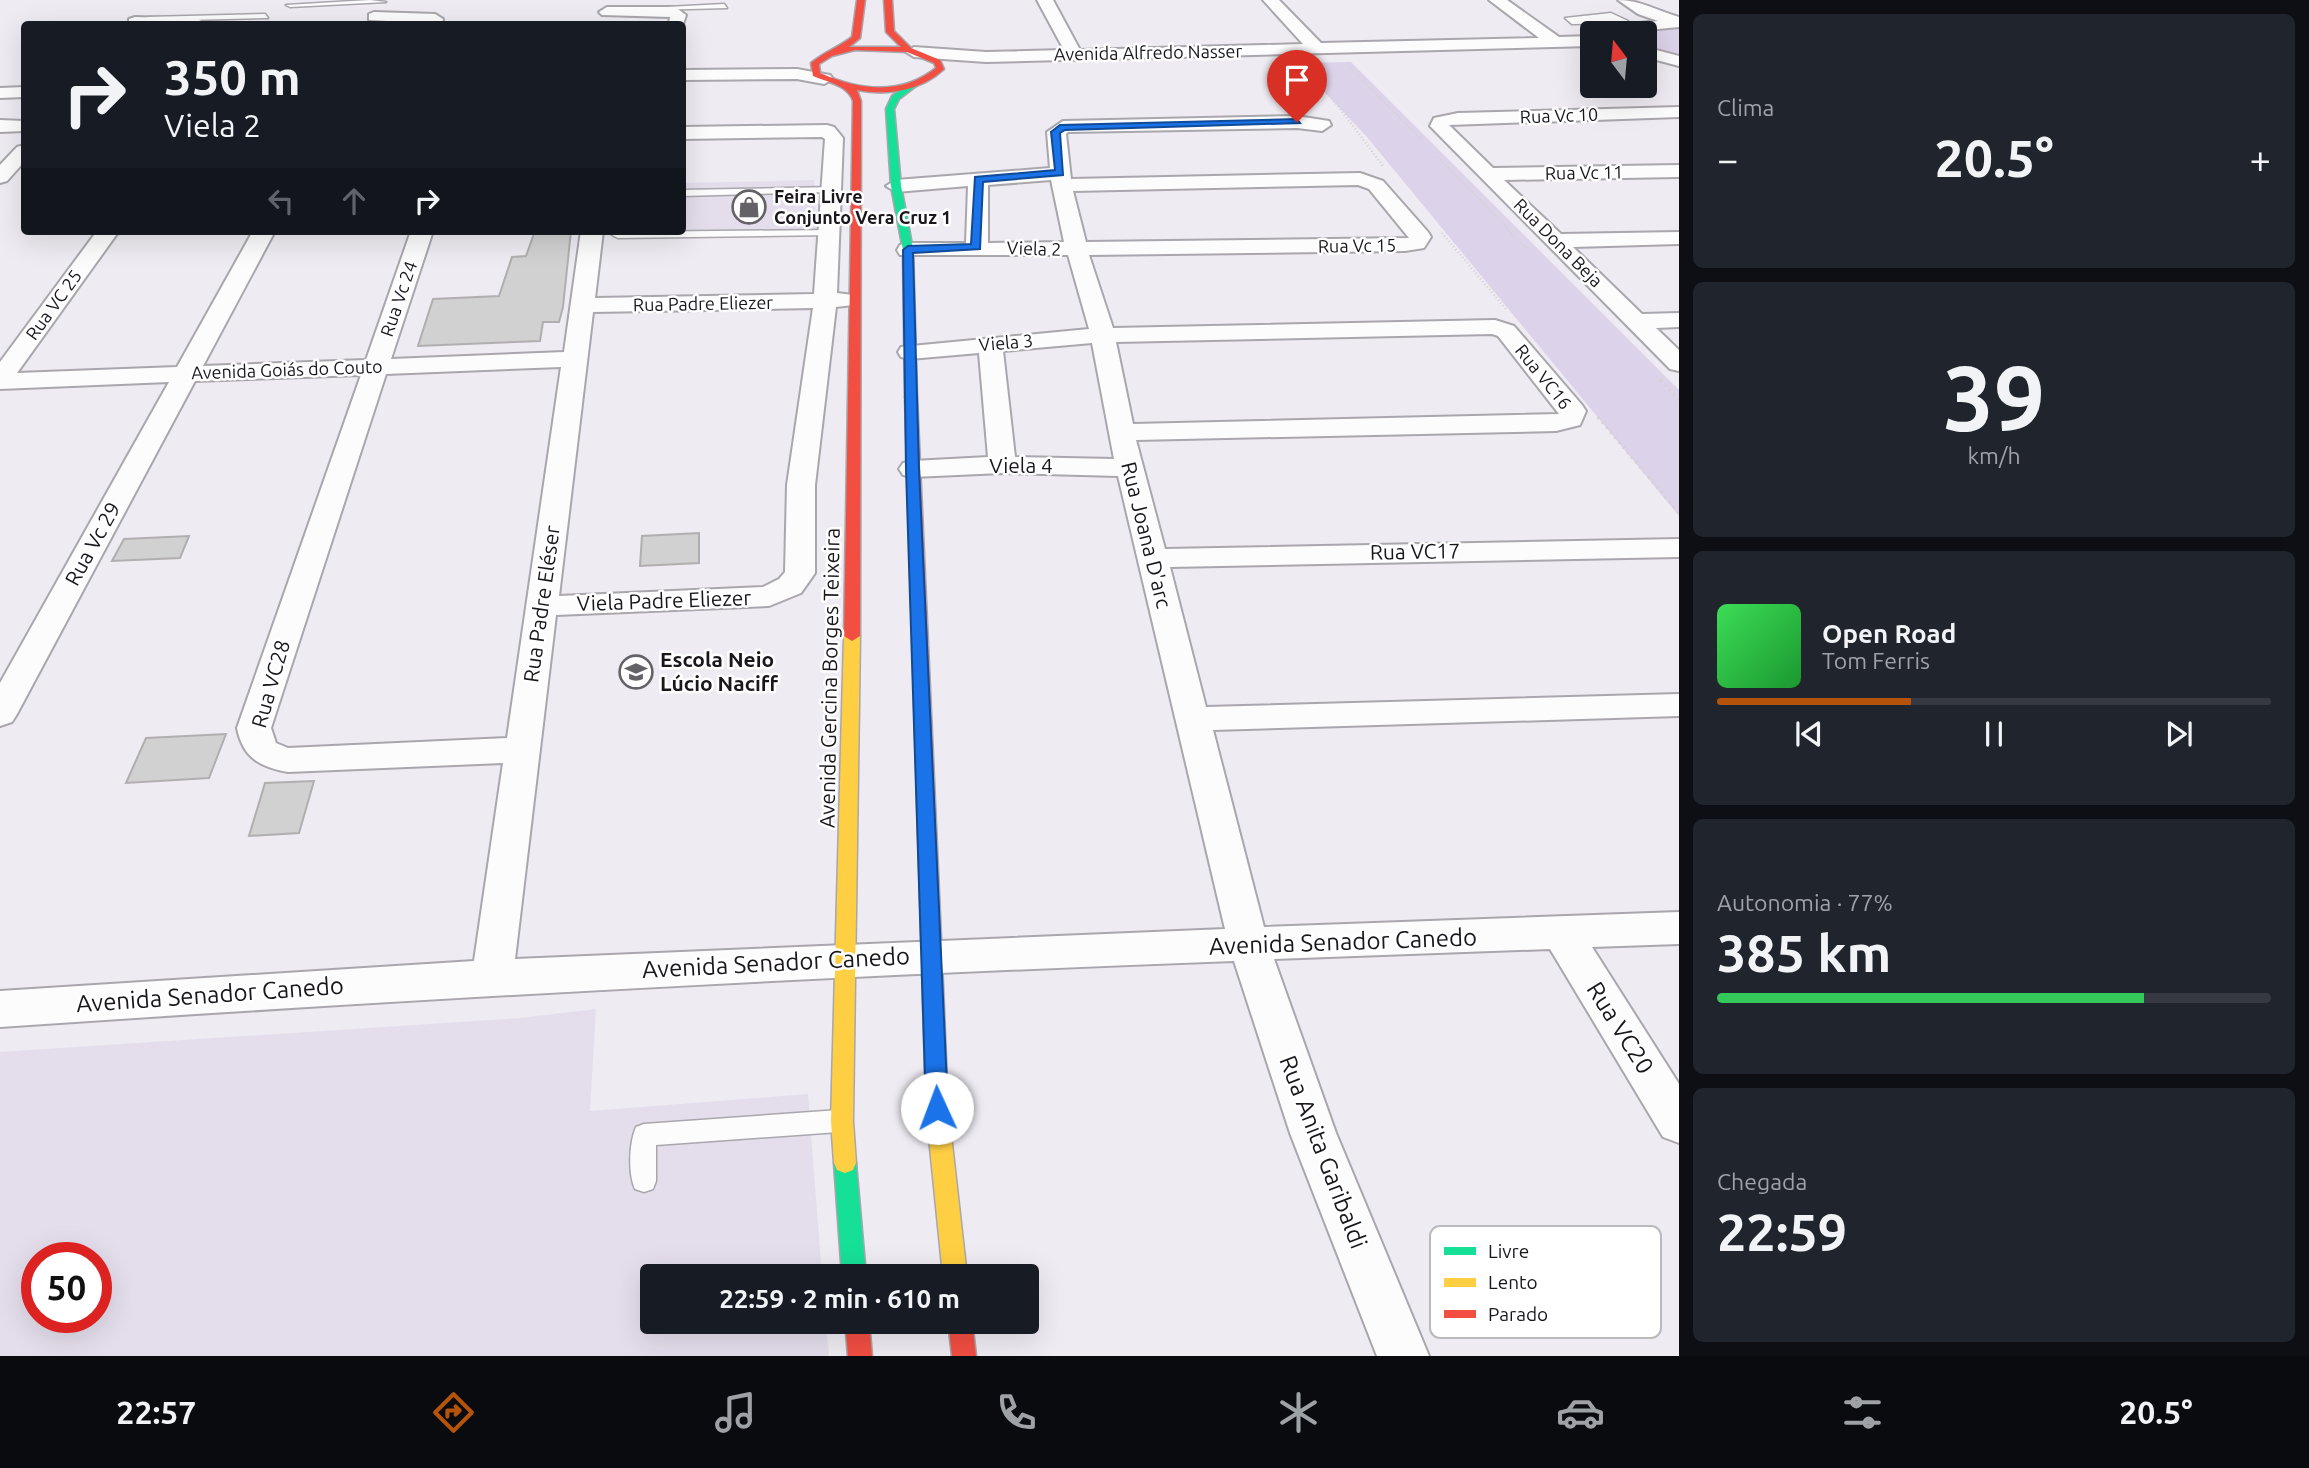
<!DOCTYPE html>
<html lang="pt">
<head>
<meta charset="utf-8">
<style>
  body { margin:0; font-family:Ubuntu,sans-serif; background:#20242c; color:#f1f3f6; height:100vh; display:flex; flex-direction:column; font-size:26px; white-space:nowrap }
  * { box-sizing:border-box; margin:0 }
  p { font-size:23px; color:#9ea1a6 }
  .icon { flex:none; width:38px; height:38px; fill:none; stroke:currentColor; stroke-width:2; stroke-linecap:round; stroke-linejoin:round }
  .map { position:relative; flex:1; overflow:hidden }
  .panel { display:flex; flex-direction:column; gap:14px; padding:14px; background:#0d0f14; width:630px }
  .panel>* { flex:none }
  .hud { position:absolute; left:21px; top:21px; width:665px; height:214px; border-radius:7px; box-shadow:0 7px 28px #0002; background:#171b24; color:#f1f3f6; overflow:hidden }
  .needle { width:46px; rotate:344deg }
  .tools { position:absolute; left:1580px; top:21px; display:grid; gap:14px }
  .tools a { display:grid; place-items:center; width:77px; height:77px; border-radius:7px; background:#171b24; box-shadow:0 7px 28px #0002; font-size:35px }
  .speed { position:absolute; left:21px; top:1242px; display:flex; gap:14px; font-size:35px; font-weight:700; text-align:center }
  .speed>* { display:grid; place-content:center; width:91px; height:91px; border-radius:50%; background:#171b24; box-shadow:0 7px 28px #0002; line-height:1 }
  .speed .limit { border:10px solid #d22; background:#fff; color:#111 }
  .pin { position:absolute; display:grid; place-items:center; width:60px; height:60px; color:#fff; margin:-72px -30px; border-radius:50% 50% 50% 0; rotate:-45deg; box-shadow:0 0 7px #0007 }
  .pin .icon { rotate:45deg }
  .me { position:absolute; width:77px; margin:-38px; rotate:358deg; stroke-linejoin:round; filter:drop-shadow(0 0 5px #0008) }
  .turn { display:flex; align-items:center; gap:24px; height:147px; padding:0 28px; font-size:32px }
  .turn .icon { width:91px; height:91px; stroke-width:2.5 }
  .turn b { display:block; font-size:49px; line-height:60px }
  .lanes { display:flex; align-items:center; height:66px; padding:0 28px; background:#0003; justify-content:center; gap:35px; direction:ltr }
  .lanes .off { opacity:.35 }
  .big { font-size:52px; font-weight:700; line-height:1.1 }
  .panel .widget { flex:1; display:flex; flex-direction:column; justify-content:center; gap:10px; min-width:0; padding:0 24px; border-radius:10px; background:#20242c }
  .panel .dial { align-items:center; gap:0 }
  .dial b { font-size:91px; line-height:1 }
  .song { display:flex; align-items:center; gap:21px }
  .cover { width:84px; height:84px; border-radius:10px; background:linear-gradient(135deg,hsl(130 70% 55%),hsl(130 70% 35%)) }
  .played { height:7px; border-radius:4px; background:linear-gradient(90deg,#b45309 35%,#363941 35%) }
  .keys { display:flex; justify-content:space-around; direction:ltr }
  .heat { display:flex; justify-content:space-between; align-items:center; font-size:38px; direction:ltr }
  .charge { height:10px; border-radius:5px; background:linear-gradient(90deg,#34c759 77%,#363941 0) }
  .trip { position:absolute; left:640px; top:1264px; width:399px; height:70px; border-radius:7px; background:#171b24; box-shadow:0 7px 28px #0002; font-weight:700; line-height:70px; text-align:center }
  .menu { display:flex; height:112px; justify-content:space-around; align-items:center; background:#090b0e; color:#9ea1a6 }
  .menu .icon { width:49px; height:49px }
  .menu .current { color:#b45309 }
  .menu b { font-size:32px; color:#f1f3f6 }
  main { display:flex; flex:1; min-height:0 }
  .map>svg:first-child { display:block }
</style>
</head>
<body>
<main>
<div class="map">
<svg width="1679" height="1356" viewBox="0 0 1679 1356">
  <rect width="100%" height="100%" fill="#eeebf2"/>
  <!-- built -->
  <g fill="#e4deec" fill-rule="evenodd">
    <polygon points="814,180 816,231 611,235 611,231 682,231 683,183"/>
    <path d="M596 1009 590 1111 808 1094 822 1276H653V1321H826L829 1356H0V1052L520 1018ZM37 1258H96V1318H37Z"/>
  </g>
  <!-- green -->
  <g fill="#dcd2e9">
    <polygon points="1679,28 1679,56 1645,44 1645,32"/>
    <polygon points="1351,62 1679,390 1679,516 1367,137 1297,63"/>
  </g>
  <!-- building -->
  <g fill="#d2d1d2" stroke="#b0aeaf" stroke-width="2">
    <polygon points="535,231 571,231 563,307 559,322 543,322 540,341 418,346 433,299 499,296 512,257 526,256"/>
    <polygon points="699,533 699,563 640,566 642,536"/>
    <polygon points="189,536 180,558 112,561 124,539"/>
    <polygon points="226,734 209,778 126,783 146,738"/>
    <polygon points="314,781 299,833 249,836 265,783"/>
  </g>
  <g fill="none" stroke-linecap="round" stroke-linejoin="round">
    <defs>
      <g id="lane">
        <polygon points="370,0 386,2 290,7 286,5"/>
        <polygon points="724,4 727,8 652,10 648,8"/>
        <polygon points="1611,13 1628,21 1624,23 1572,24 1565,18"/>
        <polygon points="265,14 268,18 148,21 144,19 148,17"/>
        <polygon points="834,187 834,191 830,192 682,196 682,190"/>
        <polygon points="829,230 833,231 833,235 618,238 612,235 618,232"/>
        <path d="M839 1110 847 1114 851 1121 847 1128 839 1132 656 1145V1181L653 1189 644 1192 635 1189C628 1174 629 1143 636 1127L644 1124Z"/>
      </g>
      <g id="street">
        <polygon points="1037,0 1053,0 1080,50 1303,44 1263,0 1279,0 1321,43 1539,38 1489,0 1507,0 1559,37 1592,36 1592,46 986,62 914,57 906,52 914,47 986,52 1064,50"/>
        <path d="M1618 0C1640 0 1658 11 1679 17V27L1617 33 1630 24 1658 21 1638 14Z"/>
        <polygon points="607,7 675,7 686,15 682,27 682,24 669,24 670,17 602,15 599,12"/>
        <polygon points="374,12 435,14 443,19 442,24 369,20 369,14"/>
        <polygon points="135,17 198,19 206,24 129,24 129,19"/>
        <polygon points="1645,47 1679,56 1679,66 1645,57"/>
        <polygon points="797,69 830,75 833,79 824,84 797,79 682,80 682,70"/>
        <polygon points="24,87 24,97 0,98 0,88"/>
        <polygon points="1679,107 1679,117 1449,125 1493,168 1679,165 1679,177 1504,180 1561,234 1679,232 1679,244 1573,247 1642,314 1679,313 1679,327 1656,328 1679,350 1679,371 1670,369 1430,126 1434,118 1458,113"/>
        <path d="M1297 116 1329 121 1331 125 1322 131 1297 128 1068 132 1066 134 1071 179 1360 173 1383 181 1428 232 1431 237 1424 248 1405 251 1089 255 1113 328 1495 320 1514 326 1582 405 1586 411 1580 425 1556 431 1136 440 1165 549 1679 539V557L1170 567 1206 707 1679 694V716L1213 730 1264 927 1679 912V944L1592 947 1679 1084V1143L1663 1137 1550 949 1274 959 1336 1133 1429 1356H1377L1290 1133 1234 961C822 976 411 999 0 1027V991L474 961 503 763 288 772C260 767 243 758 237 728L361 375 195 381 17 714 12 722 0 726V683L169 382 0 389V362L97 231H119L17 373 177 367 253 231H275L203 366 366 360 411 231H433L391 359 564 352 581 231H603L595 298 814 294 825 139 822 137 682 139V127L827 125 834 127 843 138 837 293 853 295 857 300 853 305 836 307 815 485V573L801 593 769 606 556 615 515 959 1225 929 1118 476 1002 473 913 477 903 475 899 469 903 463 913 461 988 457 979 353 910 359 901 357 898 352 901 347 1089 329 1068 255H900L897 250 900 245 908 243H966L968 186 896 192 886 186 896 180 1050 168 1047 132 1063 121ZM1051 180 1064 242 988 243V185ZM1358 185 1369 189 1409 238 1086 242 1073 191ZM813 308 787 485 785 572 779 579 763 587 559 596 593 312ZM1492 334 1498 336 1559 414 1133 424 1116 342ZM1092 343 1114 459 1015 457 1003 351ZM561 367 507 738 288 748 276 743 271 728 386 374Z"/>
        <polygon points="0,120 24,121 24,131 0,132"/>
        <polygon points="24,145 24,162 7,181 0,183 0,165 17,147"/>
      </g>
      <g id="fast">
        <polygon points="909,84 916,86 899,99 894,109 901,186 913,250 917,397 911,401 905,397 903,250 891,186 886,109 892,96"/>
        <polygon points="845,1153 853,1156 856,1163 866,1276 842,1276 834,1163 837,1156"/>
      </g>
      <g id="slow">
        <polygon points="852,631 860,636 853,1121 856,1163 853,1170 845,1173 837,1170 834,1163 831,1121 844,636"/>
        <polygon points="932,954 939,956 942,962 948,1108 967,1276 943,1276 926,1108 922,962 925,956"/>
      </g>
      <g id="jam">
        <path d="M857 0H865L860 38 849 47H901L886 32 884 0H892L894 31 911 48 940 60 944 69C921 91 888 96 857 90L861 101 860 636 852 641 844 636 853 101C848 85 827 82 813 76L811 63C824 52 839 47 852 37ZM855 50 907 52 934 63 936 68C901 96 858 90 820 73L819 64 832 56Z"/>
        <polygon points="911,393 917,397 942,962 939,968 932,970 925,968 922,962 905,397"/>
        <polygon points="845,1321 869,1321 872,1356 848,1356"/>
        <polygon points="948,1321 972,1321 976,1356 952,1356"/>
      </g>
    </defs>
    <!-- lane casing -->
    <use href="#lane" stroke="#a9a6ac" stroke-width="3"/>
    <!-- street casing -->
    <use href="#street" stroke="#a9a6ac" stroke-width="4"/>
    <!-- fast casing -->
    <use href="#fast" stroke="#a9a6ac" stroke-width="3"/>
    <!-- slow casing -->
    <use href="#slow" stroke="#a9a6ac" stroke-width="3"/>
    <!-- jam casing -->
    <use href="#jam" stroke="#a9a6ac" stroke-width="3"/>
    <!-- path-far1 -->
    <g stroke="#d4d2d5" stroke-width="2.5" stroke-dasharray="1 2.5" stroke-linecap="butt">
      <polyline points="1303,67 1335,102 1383,166"/>
      <polyline points="1350,67 1420,138"/>
      <polyline points="1438,157 1527,249"/>
      <polyline points="1442,233 1506,309"/>
    </g>
    <!-- path -->
    <g stroke="#d4d2d5" stroke-width="3.5" stroke-dasharray="2 4.5" stroke-linecap="butt">
      <polyline points="1660,380 1679,400"/>
      <polyline points="1598,417 1679,513"/>
    </g>
    <!-- lane -->
    <use href="#lane" fill="#fcfcfd" fill-rule="evenodd"/>
    <!-- street -->
    <use href="#street" fill="#fcfcfd" fill-rule="evenodd"/>
    <!-- fast -->
    <use href="#fast" fill="#16e098" fill-rule="evenodd"/>
    <!-- slow -->
    <use href="#slow" fill="#ffcf43" fill-rule="evenodd"/>
    <!-- jam -->
    <use href="#jam" fill="#f24e42" fill-rule="evenodd"/>
  </g>
  <!-- route -->
  <polygon fill="#1a73e8" stroke="#114b97" stroke-width="2" points="1297,119 1300,123 1065,130 1060,133 1063,175 983,182 980,249 913,253 919,469 948,1108 945,1114 937,1117 929,1114 926,1108 906,469 903,250 908,246 971,244 975,177 1055,170 1051,132 1060,125"/>
  <!-- icons -->
  <defs>
    <symbol id="shop-ring" viewBox="-11 -11 22 22"><circle r="9.5" fill="#fff" stroke="#646167" stroke-width="1.5"/><path d="M-5-2.5h2.3a2.7 3.5 0 0 1 5.4 0H5L5.5 6h-11ZM-1.5-2.5h3a1.5 2.3 0 0 0-3 0Z" fill="#646167"/></symbol>
    <symbol id="school-ring" viewBox="-11 -11 22 22"><circle r="9.5" fill="#fff" stroke="#646167" stroke-width="1.5"/><path d="M0-5L7-2L0 1L-7-2ZM-4 1L0 2.5L4 1V4Q0 6-4 4Z" fill="#646167"/></symbol>
  </defs>
  <g fill-rule="evenodd">
    <use href="#shop-ring" x="730" y="188" width="38" height="38"/>
    <use href="#school-ring" x="617" y="653" width="38" height="38"/>
  </g>
  <g text-anchor="middle" stroke-width="5" stroke-linejoin="round" paint-order="stroke">
    <!-- far-street labels -->
    <g font-size="18" fill="#19171c" stroke="#fff">
      <text transform="translate(1148 53) rotate(-1)" y="6">Avenida Alfredo Nasser</text>
      <text transform="translate(1559 116) rotate(-2)" y="6">Rua Vc 10</text>
      <text transform="translate(1584 173) rotate(-1)" y="6">Rua Vc 11</text>
      <text transform="translate(1558 243) rotate(45)" y="6">Rua Dona Beja</text>
      <text transform="translate(1357 246) rotate(-1)" y="6">Rua Vc 15</text>
      <text transform="translate(1034 249) rotate(2)" y="6">Viela 2</text>
      <text transform="translate(399 299) rotate(-71)" y="6">Rua Vc 24</text>
      <text transform="translate(703 304) rotate(-1)" y="6">Rua Padre Eliezer</text>
      <text transform="translate(54 305) rotate(-54)" y="6">Rua VC 25</text>
      <text transform="translate(1006 343) rotate(-5)" y="6">Viela 3</text>
      <text transform="translate(287 370) rotate(-2)" y="6">Avenida Goiás do Couto</text>
      <text transform="translate(1543 377) rotate(51)" y="6">Rua VC16</text>
    </g>
    <!-- far-poi labels -->
    <g font-size="18" font-weight="bold" fill="#19171c" stroke="#fff" text-anchor="start">
      <text x="774" y="203">Feira Livre<tspan x="774" dy="21">Conjunto Vera Cruz 1</tspan></text>
    </g>
    <!-- street labels -->
    <g font-size="21" fill="#19171c" stroke="#fff">
      <text x="1021" y="473">Viela 4</text>
      <text transform="translate(1146 535) rotate(76)" y="7">Rua Joana D'arc</text>
      <text transform="translate(93 544) rotate(-61)" y="7">Rua Vc 29</text>
      <text transform="translate(1415 552) rotate(-1)" y="7">Rua VC17</text>
      <text transform="translate(664 601) rotate(-2)" y="7">Viela Padre Eliezer</text>
      <text transform="translate(542 604) rotate(-82)" y="7">Rua Padre Eléser</text>
      <text transform="translate(830 678) rotate(-89)" y="7">Avenida Gercina Borges Teixeira</text>
      <text transform="translate(271 684) rotate(-74)" y="7">Rua VC28</text>
    </g>
    <!-- poi labels -->
    <g font-size="21" font-weight="bold" fill="#19171c" stroke="#fff" text-anchor="start">
      <text x="660" y="667">Escola Neio<tspan x="660" dy="24">Lúcio Naciff</tspan></text>
    </g>
    <!-- near-street labels -->
    <g font-size="24" fill="#19171c" stroke="#fff">
      <text transform="translate(1343 942) rotate(-2)" y="8">Avenida Senador Canedo</text>
      <text transform="translate(776 963) rotate(-3)" y="8">Avenida Senador Canedo</text>
      <text transform="translate(210 995) rotate(-4)" y="8">Avenida Senador Canedo</text>
      <text transform="translate(1620 1028) rotate(58)" y="8">Rua VC20</text>
      <text transform="translate(1323 1152) rotate(69)" y="8">Rua Anita Garibaldi</text>
    </g>
  </g>
  <!-- legend -->
  <rect x="1430" y="1226" width="231" height="112" rx="10" fill="#fff" stroke="#bab9bb" stroke-width="2"/>
  <rect x="1444" y="1247" width="32" height="8" fill="#16e098"/>
  <rect x="1444" y="1278" width="32" height="9" fill="#ffcf43"/>
  <rect x="1444" y="1310" width="32" height="8" fill="#f24e42"/>
  <g font-size="19" fill="#19171c">
    <text x="1488" y="1258">Livre</text>
    <text x="1488" y="1289">Lento</text>
    <text x="1488" y="1321">Parado</text>
  </g>
</svg>
<div class="tools">
<a><svg class="needle" viewBox="-14 -14 28 28"><path d="M0-13l5 13h-10z" fill="#e53935"/><path d="M0 13l5-13h-10z" fill="#9ea1a6"/></svg></a>
</div>
<div class="speed"><div class="limit">50</div></div>
<div class="pin" style="left:1297px;top:122px;background:#d93025"><svg class="icon" aria-label="arrive" viewBox="0 0 24 24"><path d="M6 21V4h12l-3 4 3 4H6"/></svg></div>
<svg class="me" style="left:937px;top:1108px" viewBox="-20 -20 40 40"><circle r="19" fill="#fff"/><path d="M0-13L10 11 0 6-10 11z" fill="#1a73e8"/></svg>
<div class="trip">22:59 · 2 min · 610 m</div>
<div class="hud">
<div class="turn"><svg class="icon" aria-label="right" viewBox="0 0 24 24"><path d="M7 20v-9h11M14 6l5 5-5 5"/></svg><div><b>350 m</b>Viela 2</div></div>
<div class="lanes"><svg class="icon off" aria-label="left" viewBox="0 0 24 24"><path d="M17 20v-9H6M10 6l-5 5 5 5"/></svg><svg class="icon off" aria-label="ahead" viewBox="0 0 24 24"><path d="M12 20V5M6 11l6-6 6 6"/></svg><svg class="icon" aria-label="right" viewBox="0 0 24 24"><path d="M7 20v-9h11M14 6l5 5-5 5"/></svg></div>
</div>
</div>
<section class="panel">
<div class="widget"><p>Clima</p>
<div class="heat"><a>−</a><b class="big">20.5°</b><a>+</a></div>
</div>
<div class="widget dial"><b>39</b><p>km/h</p></div>
<div class="widget">
<div class="song"><i class="cover"></i><div><b>Open Road</b><p>Tom Ferris</p></div></div>
<div class="played"></div>
<div class="keys"><svg class="icon" aria-label="previous" viewBox="0 0 24 24"><path d="M18 5L8 12l10 7zM5 5v14"/></svg><svg class="icon" aria-label="pause" viewBox="0 0 24 24"><path d="M8 5v14M16 5v14"/></svg><svg class="icon" aria-label="next" viewBox="0 0 24 24"><path d="M6 5l10 7-10 7zM19 5v14"/></svg></div>
</div>
<div class="widget"><p>Autonomia · 77%</p><b class="big">385 km</b><div class="charge"></div></div>
<div class="widget"><p>Chegada</p><b class="big">22:59</b></div>
</section>
</main>
<nav class="menu">
<b>22:57</b>
<svg class="icon current" aria-label="directions" viewBox="0 0 24 24"><path d="M12 3l9 9-9 9-9-9zM9 14v-3h6M13 9l2 2-2 2"/></svg>
<svg class="icon" aria-label="music" viewBox="0 0 24 24"><path d="M9 18V5l10-2v13"/><circle cx="6" cy="18" r="3"/><circle cx="16" cy="16" r="3"/></svg>
<svg class="icon" aria-label="phone" viewBox="0 0 24 24"><path d="M5 4h4l2 5-3 2q2 4 5 5l2-3 5 2v4C11 20 4 13 5 4z"/></svg>
<svg class="icon" aria-label="climate" viewBox="0 0 24 24"><path d="M12 3v18M4 7l16 10M4 17L20 7"/></svg>
<svg class="icon" aria-label="car" viewBox="0 0 24 24"><path d="M5 17H2v-5l4-1 3-4h7l3 4 3 1v5h-3M9 17h6M6 11h13"/><circle cx="7" cy="17" r="2"/><circle cx="17" cy="17" r="2"/></svg>
<svg class="icon" aria-label="filters" viewBox="0 0 24 24"><path d="M4 7h16M4 17h16"/><circle cx="9" cy="7" r="2"/><circle cx="15" cy="17" r="2"/></svg>
<b>20.5°</b>
</nav>
</body>
</html>
